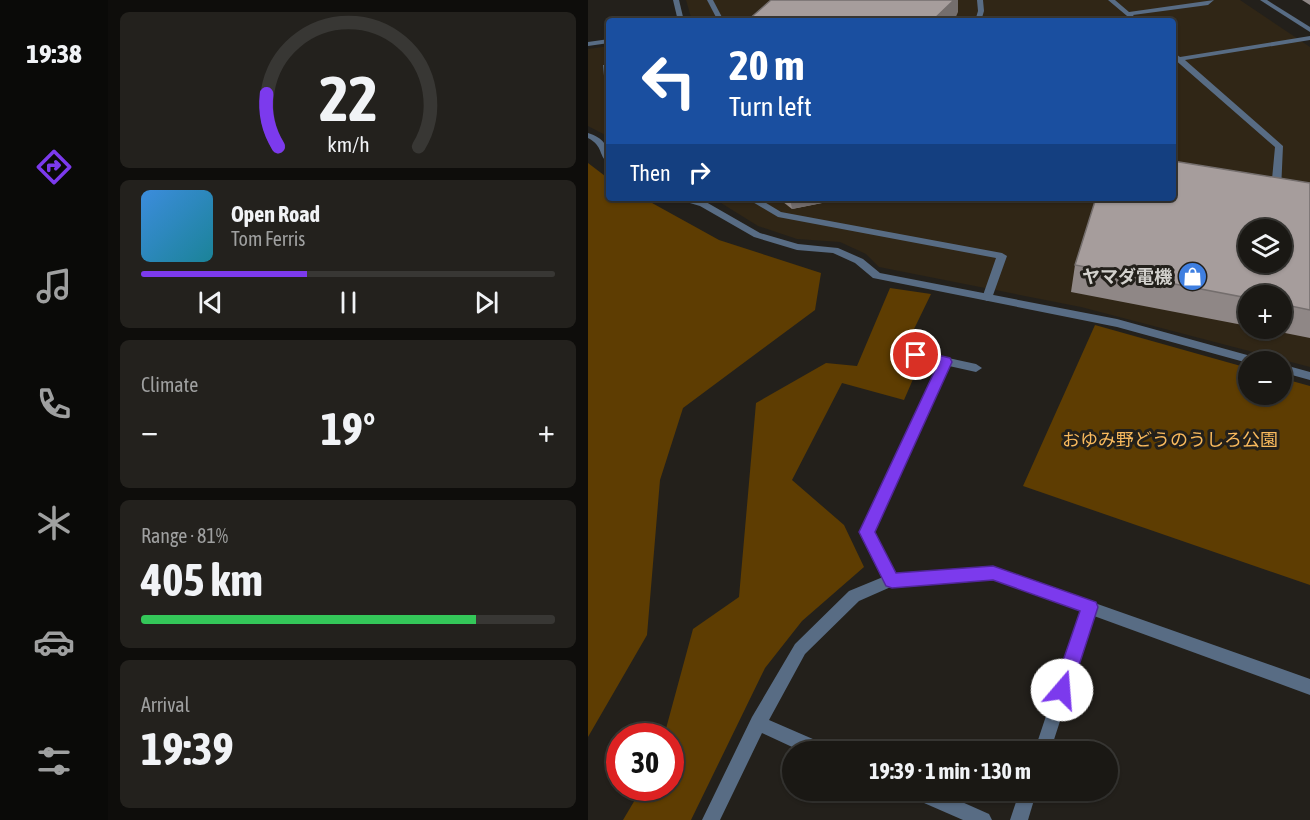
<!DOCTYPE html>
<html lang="en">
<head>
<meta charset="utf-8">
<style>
  body { margin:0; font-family:"Asap Condensed","Noto Sans JP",sans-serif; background:#23211d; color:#f1f3f6; height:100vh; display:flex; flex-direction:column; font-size:22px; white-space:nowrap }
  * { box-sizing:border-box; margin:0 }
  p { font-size:20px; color:#9fa0a0 }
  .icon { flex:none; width:33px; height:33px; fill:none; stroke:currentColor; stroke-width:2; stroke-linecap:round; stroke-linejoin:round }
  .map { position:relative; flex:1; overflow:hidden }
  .details { display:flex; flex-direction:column; gap:12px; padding:12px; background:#0e0d0b; width:480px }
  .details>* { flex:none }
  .banner { position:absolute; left:18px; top:18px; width:570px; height:183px; border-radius:6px; box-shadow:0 2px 4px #0004,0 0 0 2px #383734; background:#1a4fa0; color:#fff; overflow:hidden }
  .tools { position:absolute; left:650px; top:219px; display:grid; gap:12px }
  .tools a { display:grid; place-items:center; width:54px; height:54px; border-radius:50%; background:#1a1814; box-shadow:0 2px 4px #0004,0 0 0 2px #383734; font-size:30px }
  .speed { position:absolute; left:18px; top:723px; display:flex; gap:12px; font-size:30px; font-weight:700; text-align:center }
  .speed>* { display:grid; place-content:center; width:78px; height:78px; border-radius:50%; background:#1a1814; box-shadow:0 2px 4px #0004,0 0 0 2px #383734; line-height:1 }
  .speed .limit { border:9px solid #d22; background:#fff; color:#111 }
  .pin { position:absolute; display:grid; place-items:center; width:51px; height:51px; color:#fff; margin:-26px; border:3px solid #fff; border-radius:50%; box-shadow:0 2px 6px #0007 }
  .me { position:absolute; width:66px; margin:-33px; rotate:18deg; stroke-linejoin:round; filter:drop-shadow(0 0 4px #0008) }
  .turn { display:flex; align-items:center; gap:21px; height:126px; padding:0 24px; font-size:27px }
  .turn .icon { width:78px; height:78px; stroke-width:2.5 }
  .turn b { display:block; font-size:42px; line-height:51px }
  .then { display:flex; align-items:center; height:57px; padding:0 24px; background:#0003; gap:12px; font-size:22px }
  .big { font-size:45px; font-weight:700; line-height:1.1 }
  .details .widget { flex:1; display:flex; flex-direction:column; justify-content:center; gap:9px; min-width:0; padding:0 21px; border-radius:9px; background:#23211d }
  .details .dial { align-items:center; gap:0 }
  .dial svg { height:156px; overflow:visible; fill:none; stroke:#383734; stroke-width:7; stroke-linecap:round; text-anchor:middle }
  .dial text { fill:#f1f3f6; stroke:none }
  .song { display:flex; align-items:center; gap:18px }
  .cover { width:72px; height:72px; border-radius:9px; background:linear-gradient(135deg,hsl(210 70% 55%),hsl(190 70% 35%)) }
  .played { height:6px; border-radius:3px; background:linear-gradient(90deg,#7c3aed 40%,#383734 40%) }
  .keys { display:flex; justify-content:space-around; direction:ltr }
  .heat { display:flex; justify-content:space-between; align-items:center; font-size:33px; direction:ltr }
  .charge { height:9px; border-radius:4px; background:linear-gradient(90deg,#34c759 81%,#383734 0) }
  .trip { position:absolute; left:194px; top:741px; width:336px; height:60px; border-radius:30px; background:#1a1814; box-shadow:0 2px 4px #0004,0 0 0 2px #383734; font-weight:700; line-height:60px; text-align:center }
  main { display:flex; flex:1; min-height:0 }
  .tabs { display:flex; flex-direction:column; width:108px; justify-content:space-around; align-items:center; background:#0a0a08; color:#9fa0a0 }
  .tabs .icon { width:42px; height:42px }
  .tabs .selected { color:#7c3aed }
  .tabs b { font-size:27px; color:#f1f3f6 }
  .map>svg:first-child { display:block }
</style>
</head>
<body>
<main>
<nav class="tabs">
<b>19:38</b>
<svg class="icon selected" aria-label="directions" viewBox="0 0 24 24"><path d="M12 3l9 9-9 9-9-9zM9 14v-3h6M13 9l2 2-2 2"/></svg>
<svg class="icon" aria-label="music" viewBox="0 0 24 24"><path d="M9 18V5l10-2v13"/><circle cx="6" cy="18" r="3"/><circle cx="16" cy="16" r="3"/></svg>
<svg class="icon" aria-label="phone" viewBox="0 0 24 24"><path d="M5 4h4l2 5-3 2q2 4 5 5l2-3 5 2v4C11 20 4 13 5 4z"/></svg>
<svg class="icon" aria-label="climate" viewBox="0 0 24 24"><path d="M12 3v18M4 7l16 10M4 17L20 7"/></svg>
<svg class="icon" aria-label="car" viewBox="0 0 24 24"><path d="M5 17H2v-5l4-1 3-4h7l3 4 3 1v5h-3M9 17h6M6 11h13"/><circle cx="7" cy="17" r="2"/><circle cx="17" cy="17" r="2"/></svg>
<svg class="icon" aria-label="filters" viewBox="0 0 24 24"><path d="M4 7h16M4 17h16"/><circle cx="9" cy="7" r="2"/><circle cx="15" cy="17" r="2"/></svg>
</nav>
<section class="details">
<div class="widget dial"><svg viewBox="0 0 100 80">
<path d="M14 69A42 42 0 1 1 86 69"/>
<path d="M14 69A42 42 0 0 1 8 42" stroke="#7c3aed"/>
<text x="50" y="56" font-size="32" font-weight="700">22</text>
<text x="50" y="72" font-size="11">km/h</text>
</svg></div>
<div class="widget">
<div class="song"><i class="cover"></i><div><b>Open Road</b><p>Tom Ferris</p></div></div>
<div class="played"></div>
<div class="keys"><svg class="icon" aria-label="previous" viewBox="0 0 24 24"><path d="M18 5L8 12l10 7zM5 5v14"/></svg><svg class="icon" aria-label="pause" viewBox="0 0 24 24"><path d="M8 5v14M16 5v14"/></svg><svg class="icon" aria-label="next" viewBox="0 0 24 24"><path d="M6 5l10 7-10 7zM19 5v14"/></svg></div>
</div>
<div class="widget"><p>Climate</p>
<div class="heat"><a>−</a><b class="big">19°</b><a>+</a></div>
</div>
<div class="widget"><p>Range · 81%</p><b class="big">405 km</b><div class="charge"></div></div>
<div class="widget"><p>Arrival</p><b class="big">19:39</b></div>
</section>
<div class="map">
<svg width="722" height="820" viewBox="0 0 722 820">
  <rect width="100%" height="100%" fill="#23201b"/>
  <!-- commercial -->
  <g fill="#302616" fill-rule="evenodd">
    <path d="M98 0H652L722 47V367L493 307 291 267 278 254 252 242 209 239 170 226 125 198H585V21H104ZM660 230H693V262H660ZM660 296H693V328H660Z"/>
    <polygon points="21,46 21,137 0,126 0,49"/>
  </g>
  <!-- green -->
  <g fill="#5e3d02">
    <polygon points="0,163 21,179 21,198 55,198 131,240 233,273 227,310 95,408 72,480 59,635 0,737"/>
    <polygon points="302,288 343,294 312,358 323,362 329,370 316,400 254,383 204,480 256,525 276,567 214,621 177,668 103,820 35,820 54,788 82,788 82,736 76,736 105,629 151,597 168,403 238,363 269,366"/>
    <polygon points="507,325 660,368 660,394 693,394 693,378 722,386 722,585 435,486"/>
  </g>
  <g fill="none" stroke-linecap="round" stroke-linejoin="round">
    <!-- service -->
    <g fill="#586c84" fill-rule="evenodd">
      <polygon points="119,0 125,0 136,21 130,21"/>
      <polygon points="389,0 395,0 396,11 393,21 387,21 390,11"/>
      <polygon points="520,0 527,0 541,12 626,0 620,5 545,15 548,19 545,21"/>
      <polygon points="722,36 722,40 597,60 695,146 693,190 688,193 683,190 687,147 585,58 585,52 592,57"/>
      <polygon points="15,65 21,65 21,89 17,87"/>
      <polygon points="158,198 170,198 193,212 414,253 419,256 404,298 399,301 394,298 408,258 190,217"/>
    </g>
    <!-- minor -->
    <g fill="#586c84" fill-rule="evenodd">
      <polygon points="85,0 91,0 96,21 90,21"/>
      <polygon points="21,39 21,43 0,46 0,42"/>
      <path d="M0 133C16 138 21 146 21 163 10 157 16 146 0 138Z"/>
      <polygon points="85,198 102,198 118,202 172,233 210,244 250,248 275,259 292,273 529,319 670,358 675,362 660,362 660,363 529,327 285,278 267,263 245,253 209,250 166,237 112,206"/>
      <polygon points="328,351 388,364 394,368 388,372 361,366 286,532 308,573 405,567 722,679 722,695 506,616 462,752 446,752 493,611 405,579 305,586 271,601 217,654 181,720 241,746 243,752 215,752 174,733 132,820 114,820 164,717 207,644 261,591 295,577 272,532 351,364 324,358 322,355 324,352"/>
      <polygon points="693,364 722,372 722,380 693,372"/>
      <polygon points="318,790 347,790 401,814 404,820 375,820 320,796"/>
      <polygon points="432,790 449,790 440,820 422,820"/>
    </g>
    <!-- tertiary -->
    <polygon fill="#586c84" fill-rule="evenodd" points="672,0 679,0 722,27 722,32"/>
  </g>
  <!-- wall -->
  <g fill="#8f8786">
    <polygon points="714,0 722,0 722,5"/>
    <polygon points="722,183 722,338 672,328 693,328 693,296 660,296 660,326 483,292 487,265"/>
    <polygon points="190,198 259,198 204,209"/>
  </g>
  <!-- shaded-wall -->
  <g fill="#746e6d">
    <polygon points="366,0 370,0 370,12 366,21 344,21"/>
    <polygon points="202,198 259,198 204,209"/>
  </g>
  <!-- building -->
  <g fill="#a69d9c" stroke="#746e6d" stroke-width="1.5" fill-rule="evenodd">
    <polygon points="183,0 366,0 344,21 159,21"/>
    <path d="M585 161 722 183V310L693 304V296H660V298L487 265 508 198H585ZM660 230H693V262H660Z"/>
  </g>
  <!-- route -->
  <polygon fill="#7c3aed" stroke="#51269a" stroke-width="1.5" points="328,350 362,358 364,362 287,532 308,573 405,566 508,602 510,607 481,696 474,699 468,696 465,690 492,611 405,580 304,588 298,586 271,532 350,364 323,358 321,355"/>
  <!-- icons -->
  <defs>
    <symbol id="shop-disc" viewBox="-11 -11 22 22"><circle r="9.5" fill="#3f7fe0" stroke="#23201b"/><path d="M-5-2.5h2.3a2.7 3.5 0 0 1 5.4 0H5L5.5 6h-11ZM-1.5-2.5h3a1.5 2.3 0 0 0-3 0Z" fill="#fff"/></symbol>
  </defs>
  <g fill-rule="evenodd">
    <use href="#shop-disc" x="588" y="260" width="33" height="33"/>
  </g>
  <g text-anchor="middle" stroke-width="6" stroke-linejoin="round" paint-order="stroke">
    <!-- poi labels -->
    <g font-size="18" font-weight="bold" fill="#d3d1cd" stroke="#23201b" text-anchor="end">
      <text x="584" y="283">ヤマダ電機</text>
    </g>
    <!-- park labels -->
    <g font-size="18" fill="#f9ba5d" stroke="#23201b">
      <text x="582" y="446">おゆみ野どうのうしろ公園</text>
    </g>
  </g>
</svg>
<div class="tools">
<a><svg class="icon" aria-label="layers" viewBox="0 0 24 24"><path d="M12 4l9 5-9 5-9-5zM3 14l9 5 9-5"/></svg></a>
<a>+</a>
<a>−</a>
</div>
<div class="speed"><div class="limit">30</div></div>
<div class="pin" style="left:328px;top:355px;background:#d93025"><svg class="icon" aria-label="arrive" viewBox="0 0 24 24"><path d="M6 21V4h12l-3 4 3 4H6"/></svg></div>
<svg class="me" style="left:474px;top:690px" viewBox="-20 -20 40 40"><circle r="19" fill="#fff"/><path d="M0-13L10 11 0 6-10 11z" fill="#7c3aed"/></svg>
<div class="trip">19:39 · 1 min · 130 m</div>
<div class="banner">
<div class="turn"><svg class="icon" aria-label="left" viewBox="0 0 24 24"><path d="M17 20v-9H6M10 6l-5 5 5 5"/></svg><div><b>20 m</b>Turn left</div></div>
<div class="then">Then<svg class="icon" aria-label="right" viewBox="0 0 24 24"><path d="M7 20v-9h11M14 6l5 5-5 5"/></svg></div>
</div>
</div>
</main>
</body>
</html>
